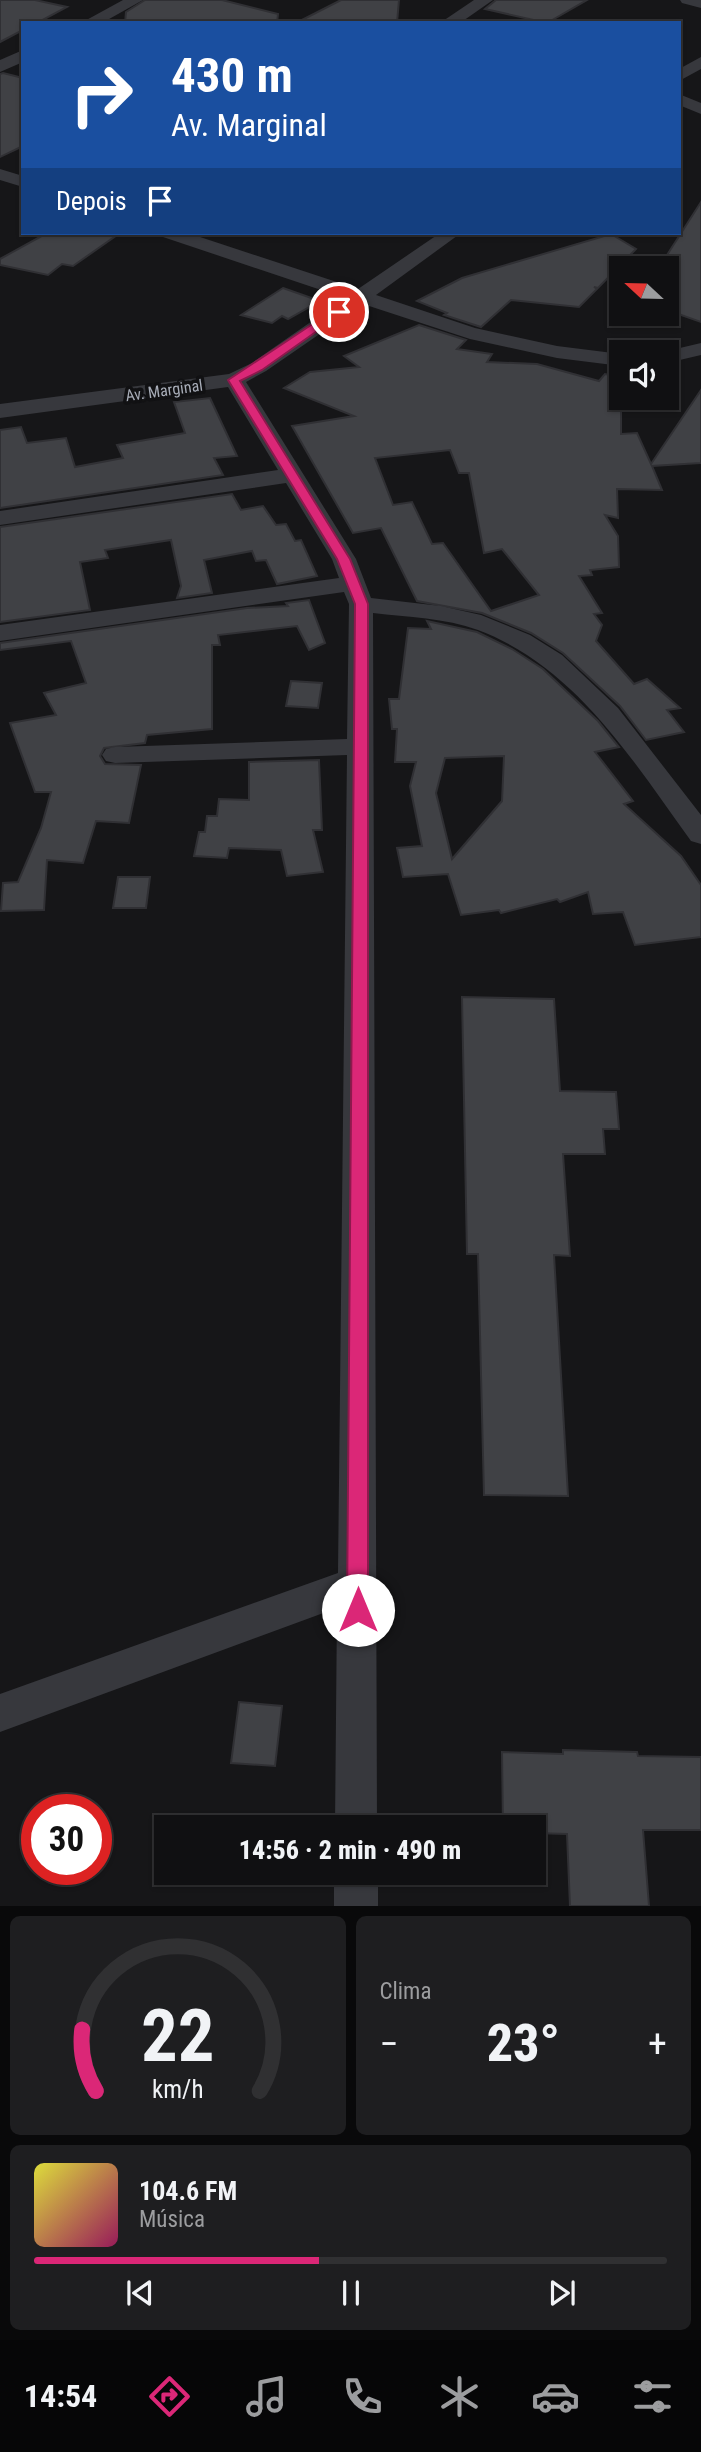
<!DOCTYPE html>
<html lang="pt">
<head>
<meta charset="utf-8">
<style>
  body { margin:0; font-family:"Roboto Condensed",sans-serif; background:#1e1e20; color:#f1f3f6; height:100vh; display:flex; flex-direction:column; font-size:26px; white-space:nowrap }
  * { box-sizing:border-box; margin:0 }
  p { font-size:23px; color:#9c9d9f }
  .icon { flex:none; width:38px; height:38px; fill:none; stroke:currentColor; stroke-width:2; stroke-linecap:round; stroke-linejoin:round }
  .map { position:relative; height:1906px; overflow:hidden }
  .panel { display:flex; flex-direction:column; gap:10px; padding:10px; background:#09090a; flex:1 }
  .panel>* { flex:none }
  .guide { position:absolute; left:21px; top:21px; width:660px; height:214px; border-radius:0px; box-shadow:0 2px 5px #0004,0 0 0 2px #303032; background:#1a4fa0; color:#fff; overflow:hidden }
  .needle { width:46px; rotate:292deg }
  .tools { position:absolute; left:609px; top:256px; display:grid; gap:14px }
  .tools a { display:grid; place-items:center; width:70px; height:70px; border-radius:0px; background:#101012; box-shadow:0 2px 5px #0004,0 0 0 2px #303032; font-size:35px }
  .speed { position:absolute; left:21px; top:1794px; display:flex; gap:14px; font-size:35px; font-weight:700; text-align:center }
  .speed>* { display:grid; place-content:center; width:91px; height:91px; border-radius:50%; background:#101012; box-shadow:0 2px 5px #0004,0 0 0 2px #303032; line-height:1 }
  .speed .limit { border:10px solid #d22; background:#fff; color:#111 }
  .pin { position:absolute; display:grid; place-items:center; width:60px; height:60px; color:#fff; margin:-30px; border:4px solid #fff; border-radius:50%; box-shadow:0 2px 7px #0007 }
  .me { position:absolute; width:77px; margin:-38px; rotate:0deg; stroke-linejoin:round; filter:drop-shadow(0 0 5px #0008) }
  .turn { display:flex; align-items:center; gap:24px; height:147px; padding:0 35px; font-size:32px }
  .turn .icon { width:91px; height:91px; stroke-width:2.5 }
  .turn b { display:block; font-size:49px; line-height:60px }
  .then { display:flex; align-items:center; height:66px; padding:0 35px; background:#0003; gap:14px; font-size:26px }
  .big { font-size:52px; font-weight:800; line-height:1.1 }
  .panel .widget { flex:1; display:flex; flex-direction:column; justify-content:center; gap:10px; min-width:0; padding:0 24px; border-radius:10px; background:#1e1e20 }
  .panel .dial { align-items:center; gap:0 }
  .dial svg { height:182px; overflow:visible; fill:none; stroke:#303032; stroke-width:7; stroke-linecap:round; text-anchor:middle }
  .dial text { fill:#f1f3f6; stroke:none }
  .song { display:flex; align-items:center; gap:21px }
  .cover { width:84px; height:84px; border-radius:10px; background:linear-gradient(135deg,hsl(60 70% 55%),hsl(330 70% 35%)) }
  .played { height:7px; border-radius:4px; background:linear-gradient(90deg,#db2777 45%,#303032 45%) }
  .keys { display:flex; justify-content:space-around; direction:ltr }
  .heat { display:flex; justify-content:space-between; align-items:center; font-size:38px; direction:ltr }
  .panel .tiles { flex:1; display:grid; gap:10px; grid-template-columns:1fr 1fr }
  .widget:last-child { grid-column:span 2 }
  .trip { position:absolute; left:154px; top:1815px; width:392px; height:70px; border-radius:0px; background:#101012; box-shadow:0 2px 5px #0004,0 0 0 2px #303032; font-weight:800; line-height:70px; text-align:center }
  .menu { display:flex; height:112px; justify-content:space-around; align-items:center; background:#060607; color:#9c9d9f }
  .menu .icon { width:49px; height:49px }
  .menu .selected { color:#db2777 }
  .menu b { font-size:32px; color:#f1f3f6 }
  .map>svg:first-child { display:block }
</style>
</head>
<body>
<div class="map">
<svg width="701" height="1906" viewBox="0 0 701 1906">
  <rect width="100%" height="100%" fill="#161618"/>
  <!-- building -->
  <g fill="#404145" stroke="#303034" stroke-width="2" fill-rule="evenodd">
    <polygon points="0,0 35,0 67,7 37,23 23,23 23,30 0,42"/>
    <polygon points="145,0 222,0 278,14 277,23 125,23 126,12"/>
    <polygon points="341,0 399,0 397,23 296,23"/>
    <polygon points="496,0 587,0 547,23 485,9"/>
    <polygon points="3,73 23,78 23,146 0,157 0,74"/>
    <polygon points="701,202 701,322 667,310 667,255"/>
    <polygon points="47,233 120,233 73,266 62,264 48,275 0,265 0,259"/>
    <polygon points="611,234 636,249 598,288 594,287 597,289 579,307 511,300 481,327 444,315 447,313 417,301 462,278"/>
    <polygon points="283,288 320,301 288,319 282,316 272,323 241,315"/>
    <path d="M419 325 466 340 457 349 492 354 487 362 537 364 599 381 605 374 621 377V434L637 433 651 464 701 390V463L652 466 662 490 617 489 618 518 605 515 618 536 619 567 590 570 592 575 579 576 602 613 594 614 602 625 596 641 634 684 647 679 680 708 667 710 684 732 646 740 620 706 563 653 531 633 482 613 417 601 381 528 353 533 292 426 354 416 284 388 310 372 359 367 344 356ZM450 450 459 473H469L484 553 502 549 539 595 491 611 443 543 432 544 412 502 393 505 375 458Z"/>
    <polygon points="210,398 237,456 214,458 223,475 0,508 0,430 21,427 27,443 66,438 75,467 123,458 117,445 185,433 174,402"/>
    <polygon points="232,494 241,510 263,506 276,525 286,524 295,541 301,540 317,576 277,584 266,560 256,561 252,551 204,560 212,593 177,598 181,586 171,540 105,550 108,558 80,562 90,610 0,622 0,527"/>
    <polygon points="309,600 325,643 309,650 297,626 218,635 220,645 212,645 212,729 147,735 145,743 104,748 100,756 105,764 141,765 129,823 96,821 83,863 47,860 44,910 1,911 3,883 18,882 41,828 51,792 35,792 10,723 56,715 44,693 86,683 71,641 0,650 0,643 247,608 288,606 286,603"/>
    <path d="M427 621 477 632 512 649 543 669 598 721 619 747 595 752 633 801 624 804 681 856 701 885V937L635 945 623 912 593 914 588 892 560 902 557 899 501 913 499 910 461 915 448 874 403 877 397 848 422 846 410 786 416 762H395L397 729H392L389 699H399L408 628 431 629ZM504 756 502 801 452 859 436 793 445 758Z"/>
    <polygon points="291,681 322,683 318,708 286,706"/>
    <polygon points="319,760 322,830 313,830 323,872 287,876 281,850 229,848 227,858 194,856 199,832 205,832 207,816 217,816 219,799 249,800 249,762"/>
    <polygon points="118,877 150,877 146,908 113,908"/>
    <polygon points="462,997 554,999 560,1091 616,1092 619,1129 603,1129 605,1154 563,1154 570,1256 554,1255 568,1496 484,1495 478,1254 467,1254"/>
    <polygon points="239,1702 282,1706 275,1766 231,1763"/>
    <polygon points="563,1750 637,1752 638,1756 701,1757 701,1830 643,1830 649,1906 570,1906 567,1834 534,1833 534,1827 503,1827 502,1752 563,1754"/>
  </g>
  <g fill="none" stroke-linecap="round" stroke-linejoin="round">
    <!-- minor -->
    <g fill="#37383d" fill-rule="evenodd">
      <polygon points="123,0 143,0 102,23 81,23"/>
      <polygon points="474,0 493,0 460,23 440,23"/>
      <polygon points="680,0 701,0 701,8 682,3"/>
      <polygon points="23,50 23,62 0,72 0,60"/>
      <polygon points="701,57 701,69 679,81 679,69"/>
      <polygon points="679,94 701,103 701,114 679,105"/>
      <polygon points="0,169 23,176 23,187 0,180"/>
      <path d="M161 233H188L358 289 440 233H461L376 295 475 328 557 346 621 354V366L557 358 470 339 363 304 266 371 246 382 356 559 371 598 441 606 481 615 530 635 562 655 618 708 701 815V844L691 841C633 761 576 667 478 630 445 618 408 617 373 613L377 1827H335L337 1608 0 1732V1694L338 1573 347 755 115 763 106 761 102 755 106 749 115 747 347 739 349 604 344 592 0 641V625L339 578 332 559 286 483 0 525V511L278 470 228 387 0 418V404L229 374 252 363 345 298 163 237Z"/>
      <polygon points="701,343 701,355 667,363 667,352 663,352"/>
      <rect x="334" y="1872" width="44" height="34"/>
    </g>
  </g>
  <!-- route -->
  <polygon fill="#db2777" stroke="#8e194d" stroke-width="2" points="335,309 344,312 262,370 240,381 350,559 368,604 368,1610 365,1617 358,1620 350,1617 347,1610 355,604 337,559 228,380"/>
  <g text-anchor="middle" stroke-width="7" stroke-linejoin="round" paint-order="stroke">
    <!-- far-street labels -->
    <g font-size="16" fill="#a8adb8" stroke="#111113">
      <text transform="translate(164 390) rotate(-8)" y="6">Av. Marginal</text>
    </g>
  </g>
</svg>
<div class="tools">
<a><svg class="needle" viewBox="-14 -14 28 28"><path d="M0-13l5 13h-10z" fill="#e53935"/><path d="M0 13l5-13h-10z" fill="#9c9d9f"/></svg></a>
<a><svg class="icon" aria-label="sound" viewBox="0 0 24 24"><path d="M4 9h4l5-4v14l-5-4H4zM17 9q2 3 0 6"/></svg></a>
</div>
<div class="speed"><div class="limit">30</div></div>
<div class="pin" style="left:339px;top:312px;background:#d93025"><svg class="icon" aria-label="arrive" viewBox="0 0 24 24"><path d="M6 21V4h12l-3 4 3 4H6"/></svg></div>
<svg class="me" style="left:358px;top:1610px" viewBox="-20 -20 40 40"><circle r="19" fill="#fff"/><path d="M0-13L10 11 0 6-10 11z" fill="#db2777"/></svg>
<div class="trip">14:56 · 2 min · 490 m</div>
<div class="guide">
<div class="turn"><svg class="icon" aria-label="right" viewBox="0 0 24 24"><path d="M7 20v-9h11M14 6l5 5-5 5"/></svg><div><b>430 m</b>Av. Marginal</div></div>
<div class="then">Depois<svg class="icon" aria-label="arrive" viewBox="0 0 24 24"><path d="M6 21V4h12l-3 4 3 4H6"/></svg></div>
</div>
</div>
<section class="panel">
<div class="tiles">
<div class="widget dial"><svg viewBox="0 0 100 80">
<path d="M14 69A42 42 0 1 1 86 69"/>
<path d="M14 69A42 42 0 0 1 8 42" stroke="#db2777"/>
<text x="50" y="56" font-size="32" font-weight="700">22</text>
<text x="50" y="72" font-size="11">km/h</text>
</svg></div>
<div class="widget"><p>Clima</p>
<div class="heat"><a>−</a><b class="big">23°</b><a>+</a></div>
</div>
<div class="widget">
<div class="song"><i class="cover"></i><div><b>104.6 FM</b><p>Música</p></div></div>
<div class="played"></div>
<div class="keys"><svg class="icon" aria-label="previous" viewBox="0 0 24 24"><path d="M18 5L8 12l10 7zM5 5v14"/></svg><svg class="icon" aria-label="pause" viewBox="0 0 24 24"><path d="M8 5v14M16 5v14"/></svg><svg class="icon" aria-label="next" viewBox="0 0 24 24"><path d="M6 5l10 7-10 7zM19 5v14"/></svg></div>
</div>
</div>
</section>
<nav class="menu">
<b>14:54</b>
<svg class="icon selected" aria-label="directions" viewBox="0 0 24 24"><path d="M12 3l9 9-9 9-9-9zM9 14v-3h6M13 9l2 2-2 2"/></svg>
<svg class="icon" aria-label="music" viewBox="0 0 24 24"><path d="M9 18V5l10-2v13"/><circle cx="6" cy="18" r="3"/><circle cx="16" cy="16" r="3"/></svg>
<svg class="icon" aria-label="phone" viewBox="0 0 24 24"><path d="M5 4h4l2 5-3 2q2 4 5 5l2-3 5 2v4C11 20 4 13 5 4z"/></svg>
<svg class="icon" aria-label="climate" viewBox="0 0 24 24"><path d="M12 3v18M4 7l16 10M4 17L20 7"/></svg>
<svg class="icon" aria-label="car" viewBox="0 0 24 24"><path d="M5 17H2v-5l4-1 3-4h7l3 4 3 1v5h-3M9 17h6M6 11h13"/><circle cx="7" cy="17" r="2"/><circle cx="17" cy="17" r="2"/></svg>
<svg class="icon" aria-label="filters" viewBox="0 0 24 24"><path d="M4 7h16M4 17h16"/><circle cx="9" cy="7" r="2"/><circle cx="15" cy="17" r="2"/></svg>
</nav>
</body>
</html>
